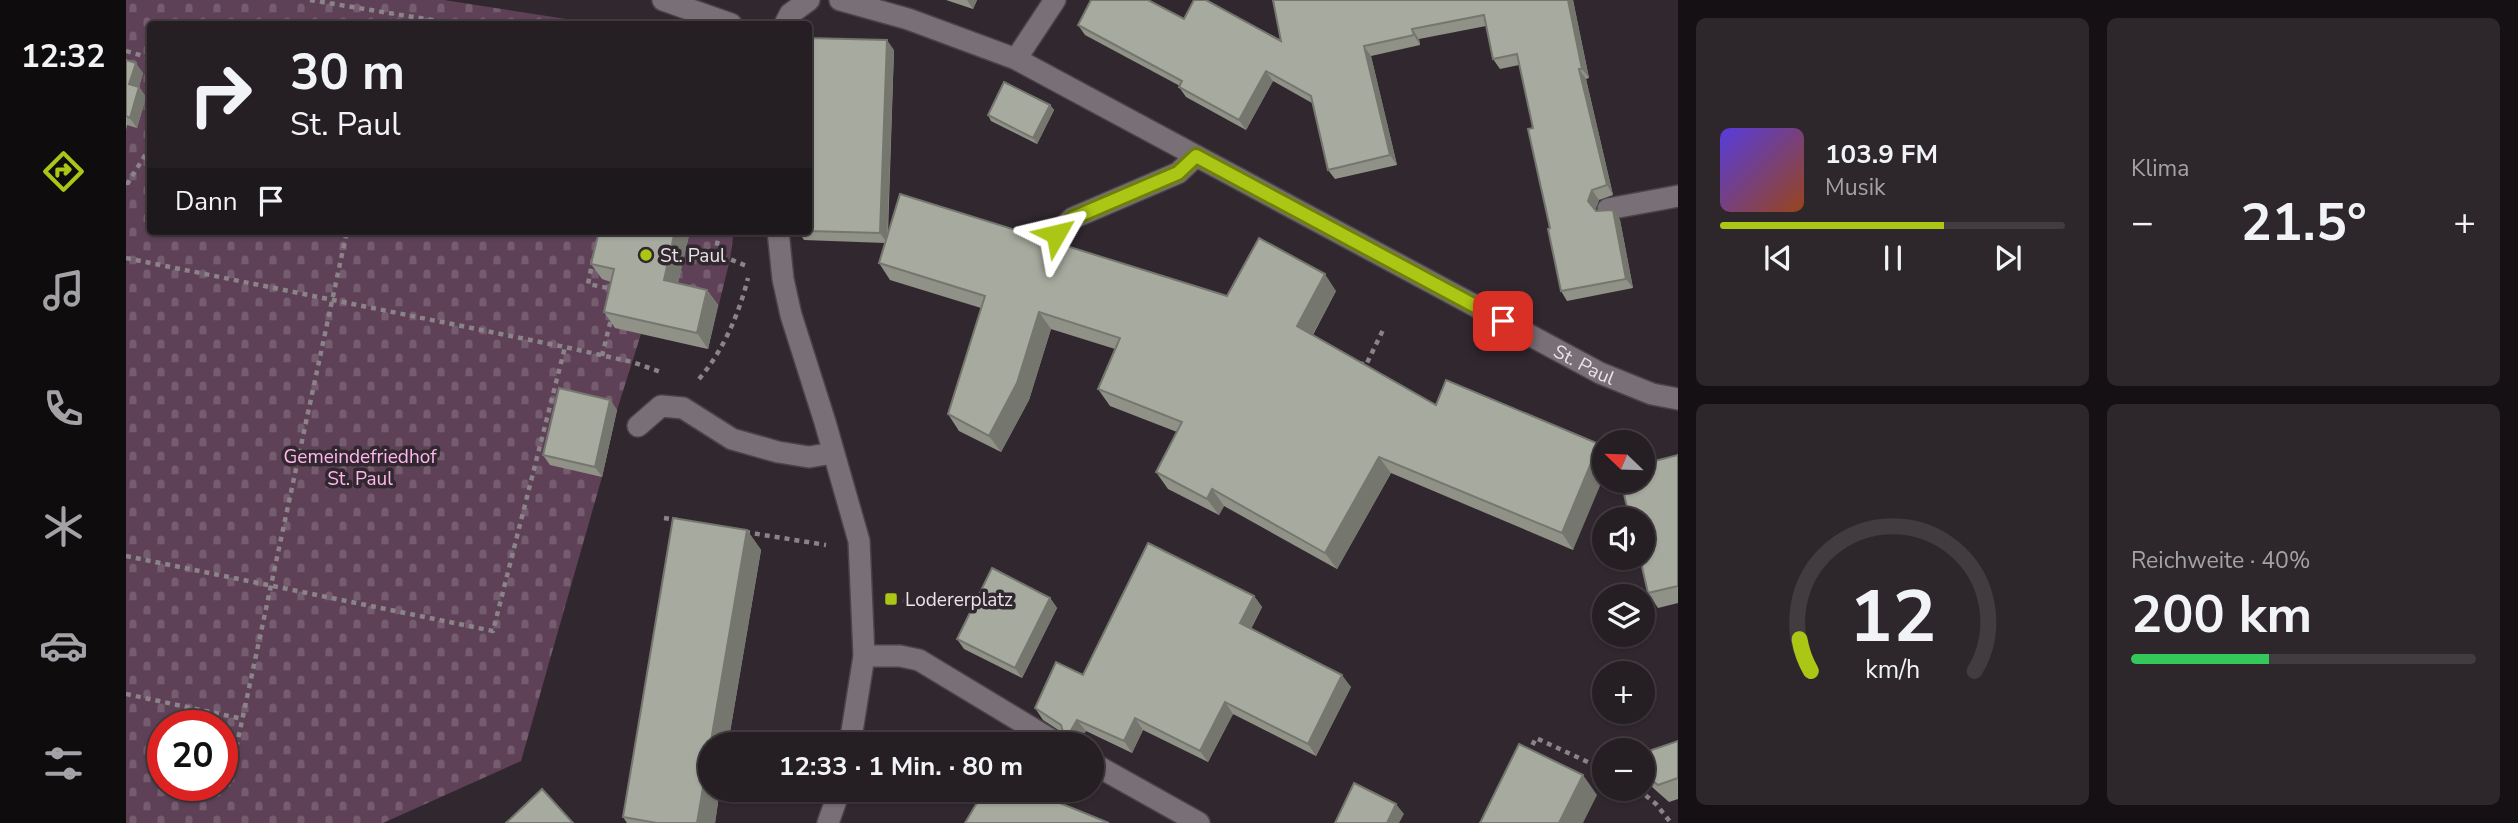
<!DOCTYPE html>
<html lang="de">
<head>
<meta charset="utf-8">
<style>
  body { margin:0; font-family:"Nunito Sans",sans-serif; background:#2d272b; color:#f1f3f6; height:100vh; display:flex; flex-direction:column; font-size:26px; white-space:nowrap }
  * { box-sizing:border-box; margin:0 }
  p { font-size:23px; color:#a3a2a6 }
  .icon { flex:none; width:38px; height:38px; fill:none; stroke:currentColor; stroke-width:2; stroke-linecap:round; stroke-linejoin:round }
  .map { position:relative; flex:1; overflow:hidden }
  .side { display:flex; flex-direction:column; gap:18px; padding:18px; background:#141013; width:840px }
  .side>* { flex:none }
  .guide { position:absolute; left:21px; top:21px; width:665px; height:214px; border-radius:7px; box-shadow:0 2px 5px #0004,0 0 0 2px #423c41; background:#251e23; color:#f1f3f6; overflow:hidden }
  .needle { width:46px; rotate:293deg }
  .controls { position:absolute; left:1466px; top:430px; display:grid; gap:14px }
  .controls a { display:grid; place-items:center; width:63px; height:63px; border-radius:50%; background:#251e23; box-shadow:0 2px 5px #0004,0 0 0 2px #423c41; font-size:35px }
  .speed { position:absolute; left:21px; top:710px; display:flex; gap:14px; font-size:35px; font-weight:700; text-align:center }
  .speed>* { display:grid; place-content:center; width:91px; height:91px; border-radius:50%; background:#251e23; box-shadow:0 2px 5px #0004,0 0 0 2px #423c41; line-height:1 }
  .speed .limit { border:10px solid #d22; background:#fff; color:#111 }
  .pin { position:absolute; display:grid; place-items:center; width:60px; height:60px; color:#fff; margin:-30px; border-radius:14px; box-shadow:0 4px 10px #0006 }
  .me { position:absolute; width:77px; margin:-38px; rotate:53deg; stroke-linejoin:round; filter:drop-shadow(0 0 5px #0008) }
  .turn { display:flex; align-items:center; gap:24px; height:147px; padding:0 28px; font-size:32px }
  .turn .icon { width:91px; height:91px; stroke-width:2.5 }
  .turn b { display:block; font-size:49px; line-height:60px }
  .then { display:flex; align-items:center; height:66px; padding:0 28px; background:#0003; gap:14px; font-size:26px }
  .big { font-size:52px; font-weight:700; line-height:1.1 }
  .side .card { flex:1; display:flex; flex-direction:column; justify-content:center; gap:10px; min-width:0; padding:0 24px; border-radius:10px; background:#2d272b }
  .side .dial { align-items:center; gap:0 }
  .dial svg { height:182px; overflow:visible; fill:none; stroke:#423c41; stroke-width:7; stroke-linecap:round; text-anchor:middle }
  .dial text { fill:#f1f3f6; stroke:none }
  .song { display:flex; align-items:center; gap:21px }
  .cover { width:84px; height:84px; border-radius:10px; background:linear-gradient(135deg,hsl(250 70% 55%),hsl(20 70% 35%)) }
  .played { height:7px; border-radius:4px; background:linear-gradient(90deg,#abc614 65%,#423c41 65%) }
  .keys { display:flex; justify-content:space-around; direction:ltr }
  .heat { display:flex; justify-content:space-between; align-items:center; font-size:38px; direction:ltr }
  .charge { height:10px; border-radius:5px; background:linear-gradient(90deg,#34c759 40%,#423c41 0) }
  .side .tiles { flex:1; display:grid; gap:18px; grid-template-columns:repeat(2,1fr) }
  .trip { position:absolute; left:572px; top:732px; width:406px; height:70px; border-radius:35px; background:#251e23; box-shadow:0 2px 5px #0004,0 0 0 2px #423c41; font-weight:700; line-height:70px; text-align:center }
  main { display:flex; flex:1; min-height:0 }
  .menu { display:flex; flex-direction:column; width:126px; justify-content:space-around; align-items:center; background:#0f0c0e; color:#a3a2a6 }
  .menu .icon { width:49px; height:49px }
  .menu .selected { color:#abc614 }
  .menu b { font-size:32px; color:#f1f3f6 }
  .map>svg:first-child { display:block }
</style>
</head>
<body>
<main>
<nav class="menu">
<b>12:32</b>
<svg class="icon selected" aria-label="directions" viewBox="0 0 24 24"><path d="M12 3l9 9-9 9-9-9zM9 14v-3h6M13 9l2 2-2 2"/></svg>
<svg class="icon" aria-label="music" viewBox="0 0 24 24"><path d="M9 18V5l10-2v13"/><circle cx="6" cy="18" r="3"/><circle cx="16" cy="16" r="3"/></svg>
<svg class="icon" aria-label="phone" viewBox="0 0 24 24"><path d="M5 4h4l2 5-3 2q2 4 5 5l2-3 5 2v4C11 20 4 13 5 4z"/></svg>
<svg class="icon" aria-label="climate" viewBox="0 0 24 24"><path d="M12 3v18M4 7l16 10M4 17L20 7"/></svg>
<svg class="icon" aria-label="car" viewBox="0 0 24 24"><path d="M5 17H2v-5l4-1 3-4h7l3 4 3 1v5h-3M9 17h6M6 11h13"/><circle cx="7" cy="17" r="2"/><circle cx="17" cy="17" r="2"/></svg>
<svg class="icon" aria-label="filters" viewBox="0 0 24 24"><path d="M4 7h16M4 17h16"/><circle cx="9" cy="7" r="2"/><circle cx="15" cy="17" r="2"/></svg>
</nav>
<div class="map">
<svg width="1552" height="823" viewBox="0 0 1552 823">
  <defs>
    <pattern id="cemetery-stones" width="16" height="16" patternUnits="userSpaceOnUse" patternTransform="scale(1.75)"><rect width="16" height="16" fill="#5e4157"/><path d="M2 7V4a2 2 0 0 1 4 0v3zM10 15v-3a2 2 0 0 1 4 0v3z" fill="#755c6f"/></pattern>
  </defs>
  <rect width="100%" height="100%" fill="#31282f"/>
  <!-- cemetery -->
  <path fill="url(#cemetery-stones)" fill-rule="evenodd" d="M0 0H318L472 24H24V231H608L604 259 582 349 515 334 491 410 476 477 395 761 257 823H0ZM37 726H96V786H37Z"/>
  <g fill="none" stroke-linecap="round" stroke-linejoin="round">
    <defs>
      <g id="minor">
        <polyline points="537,0 605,24"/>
        <path id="s1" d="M714 0 782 19 890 59 1474 373 1526 394 1552 399"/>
        <polyline points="659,24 664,14 683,0"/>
        <polyline points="890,59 929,0"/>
        <polyline points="1482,209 1552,196"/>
        <polyline points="652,231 657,279 665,315 699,422 733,541 738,656 724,744"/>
        <polyline points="930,234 947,218 1052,173 1070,156"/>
        <polyline points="512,426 535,406 557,408 606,439 652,452 683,457 707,453"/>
        <polyline points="738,656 774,656 793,660 932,744"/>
        <polyline points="966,763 1073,823"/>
        <polyline points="702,823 714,789"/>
      </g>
    </defs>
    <!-- minor casing -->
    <use href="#minor" stroke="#4b4349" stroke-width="24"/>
    <!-- path -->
    <g stroke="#8a8388" stroke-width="4.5" stroke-dasharray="5 5" stroke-linecap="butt">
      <polyline points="184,0 330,24"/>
      <polyline points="265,24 268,14"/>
      <polyline points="0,51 24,58"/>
      <polyline points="0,183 2,183 24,147"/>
      <polyline points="594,231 589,253 623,267"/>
      <polyline points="0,258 439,347 506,362 535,372"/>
      <polyline points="467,259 462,284 487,289"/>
      <polyline points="476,356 486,315"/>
      <polyline points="1233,363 1240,365 1258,328"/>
      <path d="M573 379C597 351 613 314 622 278"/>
      <polyline points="538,518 551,520"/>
      <polyline points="619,532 700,545"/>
      <polyline points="0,556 367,631 439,347"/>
      <polyline points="767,599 783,601"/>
      <polyline points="0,694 117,719"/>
      <polyline points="1402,754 1410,738 1479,770"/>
      <polyline points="102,786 221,231"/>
      <polyline points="1512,789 1530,804 1545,823"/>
    </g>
    <!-- minor -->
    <use href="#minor" stroke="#796f76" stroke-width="21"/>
  </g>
  <!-- wall -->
  <g fill="#909288">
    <polygon points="820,0 851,0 847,9"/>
    <polygon points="1447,0 1463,78 1460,79 1487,195 1473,200 1469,210 1470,211 1487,210 1494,220 1507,288 1441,301 1435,291 1407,128 1393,65 1374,69 1367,59 1360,26 1293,39 1294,45 1245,56 1271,165 1209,179 1202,170 1186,103 1147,81 1120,130 1060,97 1053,87 1054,86 959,35 952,25 1058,19 1155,41"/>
    <polygon points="768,50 762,234 1101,296 1210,291 1187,335 1310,405 1473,444 1447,550 1265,473 1211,569 1098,506 1093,515 1042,489 1030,472 1051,432 984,406 972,389 989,349 925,329 903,400 875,452 833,431 822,414 855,308 764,280 753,263 759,243 678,240 672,231 682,231"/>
    <polygon points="0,60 17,73 13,87 20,97 11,128 1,125 0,130"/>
    <polygon points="924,105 928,110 911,144 865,121 862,115"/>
    <polygon points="473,231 564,231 552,283 581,290 592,305 582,349 489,328 478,312 485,282 476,279 465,264"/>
    <polygon points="484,400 491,410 476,477 424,465 417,455"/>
    <polygon points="1552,455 1552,603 1532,608 1522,593"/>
    <polygon points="621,530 635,550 602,744 584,744 584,789 594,789 589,823 501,823 497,817"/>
    <polygon points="1128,596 1136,607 1125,629 1225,687 1190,756 1107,714 1082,762 1017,730 1006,753 960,731 935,740 937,733 917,720 909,708 957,675"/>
    <polygon points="924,598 931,608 896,678 838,649 831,639"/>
    <polygon points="1552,741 1552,799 1543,802 1517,779 1517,753"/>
    <polygon points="844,789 926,789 921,798 855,796"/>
  </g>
  <!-- shaded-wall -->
  <g fill="#75776f">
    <polygon points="841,0 851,0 847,9"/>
    <polygon points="1442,0 1447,0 1463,78 1456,69"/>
    <polygon points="1286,29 1293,39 1294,45 1288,35"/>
    <polygon points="761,40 768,50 761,243 754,233"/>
    <polygon points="1238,46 1245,56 1271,165 1264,155"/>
    <polygon points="10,63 17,73 11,94 3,84"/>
    <polygon points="1453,69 1460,79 1487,195 1481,185"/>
    <polygon points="1140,71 1147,81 1120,130 1113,120"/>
    <polygon points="13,87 20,97 11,128 4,118"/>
    <polygon points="924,105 928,110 911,144 907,138"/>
    <polygon points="1466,190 1473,200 1469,211 1462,201"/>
    <polygon points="1487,210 1494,220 1507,288 1500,279"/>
    <polygon points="549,231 564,231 549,296 538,280"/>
    <polygon points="1199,274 1210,291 1182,343 1171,326"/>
    <polygon points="581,290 592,305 582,349 571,333"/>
    <polygon points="913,312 925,329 903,400 875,452 863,436"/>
    <polygon points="484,400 491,410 476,477 469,467"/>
    <polygon points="1473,444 1479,453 1479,474 1447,550 1436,533"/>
    <polygon points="1253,457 1265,473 1211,569 1199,553"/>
    <polygon points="1086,489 1098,506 1093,515 1081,499"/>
    <polygon points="621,530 635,550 602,744 585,744"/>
    <polygon points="1128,596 1136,607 1122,635 1114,623"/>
    <polygon points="924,598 931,608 896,678 889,668"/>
    <polygon points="1216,675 1225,687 1190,756 1182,744"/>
    <polygon points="1099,702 1107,714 1082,762 1074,751"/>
    <polygon points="1009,718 1017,730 1006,753 998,741"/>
    <polygon points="951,720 960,731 952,744 937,744"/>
    <polygon points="584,745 584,789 594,789 589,823 571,823"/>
    <polygon points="1457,775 1471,795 1457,823 1433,823"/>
    <polygon points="911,789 926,789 917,804 909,793"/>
    <polygon points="1270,804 1278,814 1273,823 1261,823"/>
  </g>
  <!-- building -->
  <g fill="#a7aa9e" stroke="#75776f" stroke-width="2">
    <polygon points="965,0 1022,0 1058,19 1068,0 1080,0 1155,41 1147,0 1442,0 1456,69 1453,69 1481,185 1466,190 1462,201 1470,211 1487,210 1500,279 1435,291 1422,229 1424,228 1402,129 1407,128 1391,54 1367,59 1358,15 1286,29 1288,35 1238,46 1264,155 1202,170 1185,96 1140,71 1113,120 1053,87 1056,81 952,25"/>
    <polygon points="682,38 761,40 754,233 682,231"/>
    <polygon points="0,60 10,63 3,84 13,87 4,118 0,116"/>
    <polygon points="878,82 924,105 907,138 862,115"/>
    <polygon points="774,194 1101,296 1133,238 1199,274 1171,326 1310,405 1320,380 1473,444 1436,533 1253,457 1199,553 1086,489 1081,499 1030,472 1056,422 972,389 994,338 913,312 891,383 863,436 822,414 859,296 753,263"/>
    <polygon points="473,231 549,231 538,280 581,290 571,333 478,312 488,269 465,264"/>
    <polygon points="433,388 484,400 469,467 417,455"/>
    <polygon points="1552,455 1552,586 1522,593 1514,558 1517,558 1517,520 1504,520 1495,481 1517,481 1517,464"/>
    <polygon points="547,518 621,530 571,823 531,823 497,817"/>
    <polygon points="1022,543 1128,596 1114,623 1216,675 1182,744 1099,702 1074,751 1009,718 998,741 951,720 937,744 926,744 935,740 937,732 935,725 909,708 930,662 957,675"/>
    <polygon points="866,568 924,598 889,668 831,639"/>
    <polygon points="898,732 920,744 893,744"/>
    <polygon points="863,734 879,744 857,744"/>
    <polygon points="1552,741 1552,778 1532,785 1517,773 1517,753"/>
    <polygon points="1393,744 1457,775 1433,823 1354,823"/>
    <polygon points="1228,783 1270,804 1261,823 1209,823"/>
    <polygon points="416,789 447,823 380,823"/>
    <polygon points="856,789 911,789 909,793 983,823 839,823 858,791"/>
  </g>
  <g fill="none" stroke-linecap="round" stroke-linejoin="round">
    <defs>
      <polyline id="route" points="930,234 947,218 1052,173 1070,156 1377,321"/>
    </defs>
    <!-- route casing -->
    <use href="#route" stroke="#6f810d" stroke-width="18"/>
    <!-- route -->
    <use href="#route" stroke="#abc614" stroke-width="12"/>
  </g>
  <!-- markers -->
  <g fill="#abc614" stroke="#31282f" stroke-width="2.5">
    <circle cx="520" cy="255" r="7"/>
    <rect x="758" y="592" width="14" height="14" rx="3.5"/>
  </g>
  <g text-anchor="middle" stroke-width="7" stroke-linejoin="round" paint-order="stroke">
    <!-- poi labels -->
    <g font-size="19" fill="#e9e3e7" stroke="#31282f" text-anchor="start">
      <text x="534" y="262">St. Paul</text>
      <text x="779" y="606">Lodererplatz</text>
    </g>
    <!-- street labels -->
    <g font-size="19" fill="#e9e3e7" stroke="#31282f">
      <text dy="7" stroke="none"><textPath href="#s1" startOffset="831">St. Paul</textPath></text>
    </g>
    <!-- park labels -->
    <g font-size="19" fill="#ffb7ee" stroke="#31282f">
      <text x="234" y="463">Gemeindefriedhof<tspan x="234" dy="22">St. Paul</tspan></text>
    </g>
  </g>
</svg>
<div class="controls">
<a><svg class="needle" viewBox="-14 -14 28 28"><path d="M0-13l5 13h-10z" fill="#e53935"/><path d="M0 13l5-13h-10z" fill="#a3a2a6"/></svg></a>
<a><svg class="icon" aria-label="sound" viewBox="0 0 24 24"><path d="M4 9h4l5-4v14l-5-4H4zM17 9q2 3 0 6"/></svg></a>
<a><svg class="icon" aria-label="layers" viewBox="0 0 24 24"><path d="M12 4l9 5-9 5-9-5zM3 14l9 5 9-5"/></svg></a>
<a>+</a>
<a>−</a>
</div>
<div class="speed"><div class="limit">20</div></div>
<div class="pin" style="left:1377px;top:321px;background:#d93025"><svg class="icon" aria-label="arrive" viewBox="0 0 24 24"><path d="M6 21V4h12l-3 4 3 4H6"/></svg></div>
<svg class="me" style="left:930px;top:234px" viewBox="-20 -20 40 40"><path d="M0-17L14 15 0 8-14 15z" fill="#abc614" stroke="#fff" stroke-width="4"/></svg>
<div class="trip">12:33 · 1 Min. · 80 m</div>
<div class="guide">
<div class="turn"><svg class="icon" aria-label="right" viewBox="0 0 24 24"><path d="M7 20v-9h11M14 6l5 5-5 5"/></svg><div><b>30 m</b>St. Paul</div></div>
<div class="then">Dann<svg class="icon" aria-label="arrive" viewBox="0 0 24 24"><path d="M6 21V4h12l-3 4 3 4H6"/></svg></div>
</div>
</div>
<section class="side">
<div class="tiles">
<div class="card">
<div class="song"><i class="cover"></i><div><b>103.9 FM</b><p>Musik</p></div></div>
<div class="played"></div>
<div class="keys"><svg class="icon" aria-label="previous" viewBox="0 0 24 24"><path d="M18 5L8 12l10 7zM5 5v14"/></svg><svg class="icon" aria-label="pause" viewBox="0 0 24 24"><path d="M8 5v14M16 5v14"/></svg><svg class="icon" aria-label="next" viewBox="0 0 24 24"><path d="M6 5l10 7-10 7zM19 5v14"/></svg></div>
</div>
<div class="card"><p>Klima</p>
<div class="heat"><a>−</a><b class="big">21.5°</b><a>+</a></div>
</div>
<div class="card dial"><svg viewBox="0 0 100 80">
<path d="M14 69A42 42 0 1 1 86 69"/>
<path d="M14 69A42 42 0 0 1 9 55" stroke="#abc614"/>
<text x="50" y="56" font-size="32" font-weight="700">12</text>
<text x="50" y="72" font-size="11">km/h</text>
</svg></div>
<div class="card"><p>Reichweite · 40%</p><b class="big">200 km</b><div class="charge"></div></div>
</div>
</section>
</main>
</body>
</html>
